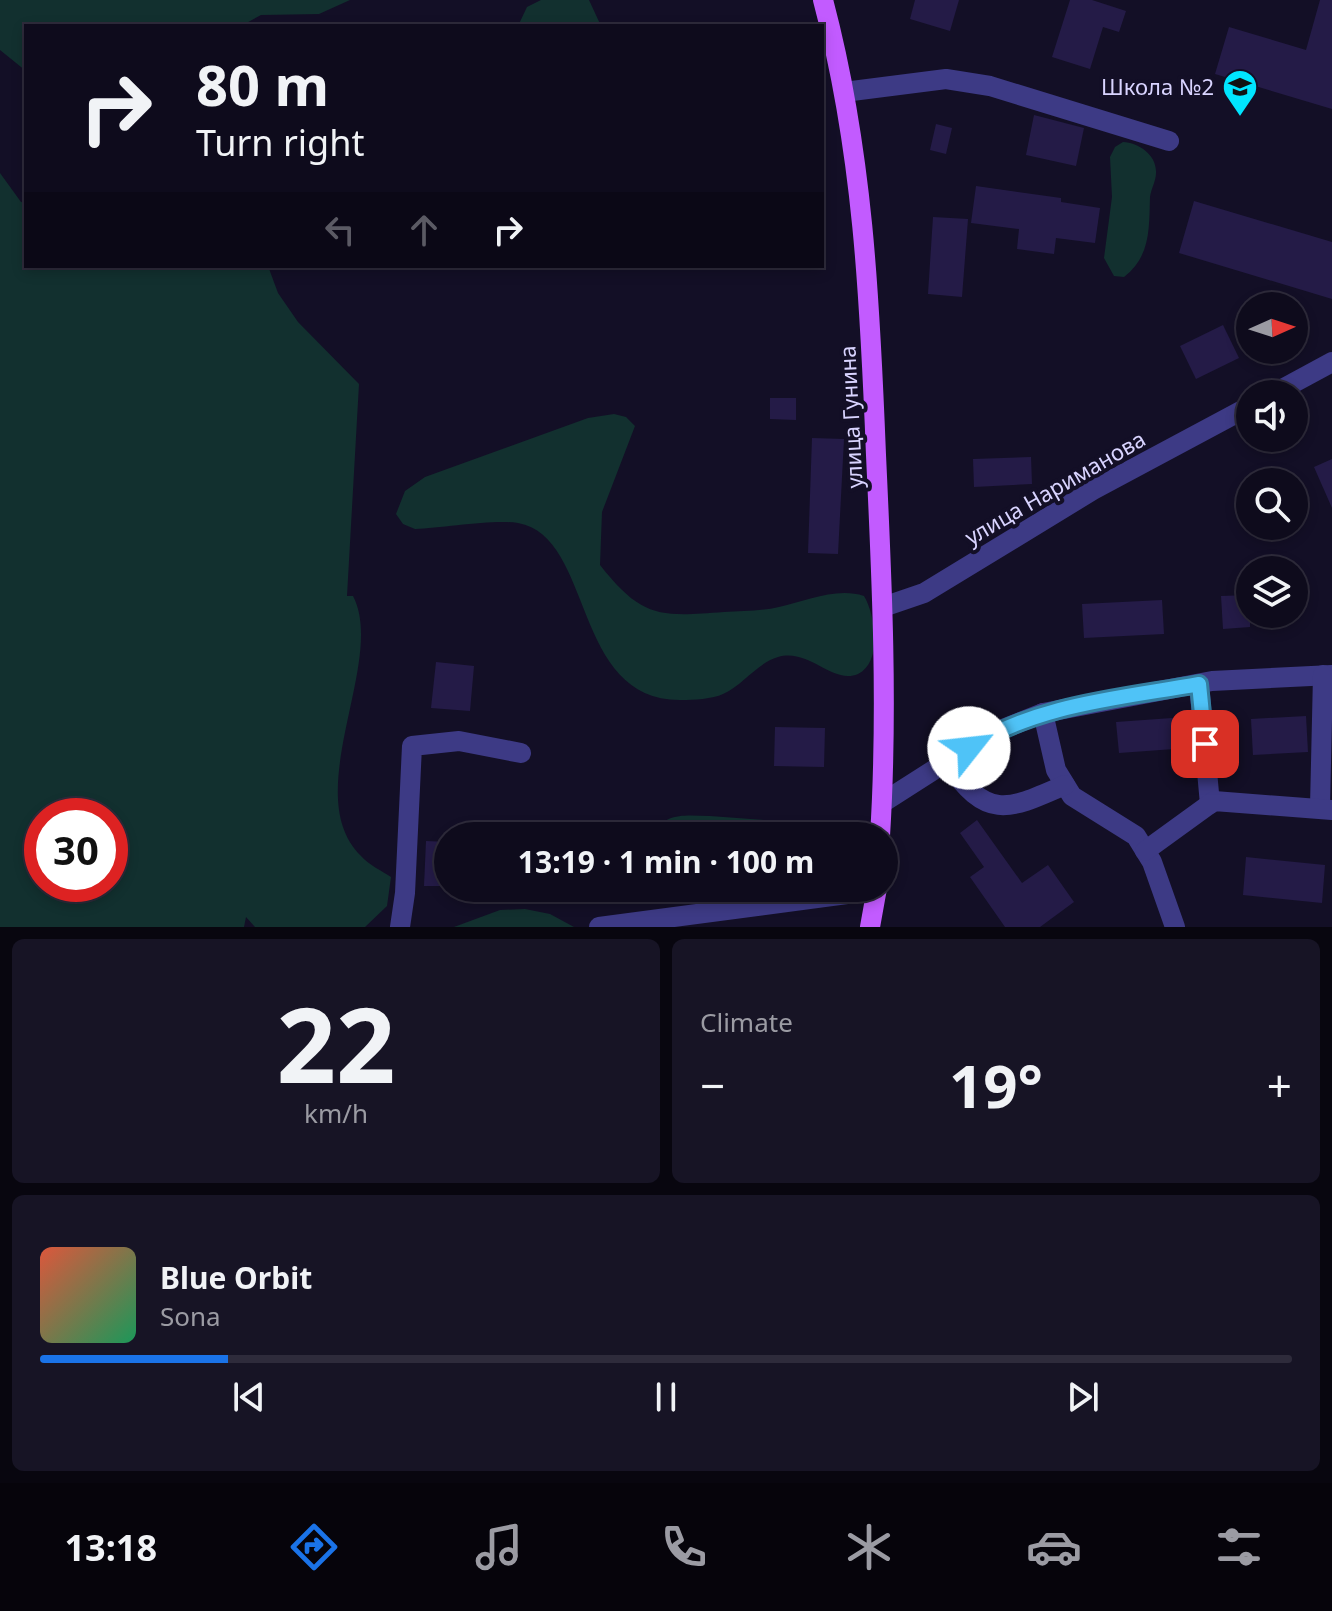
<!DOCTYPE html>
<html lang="en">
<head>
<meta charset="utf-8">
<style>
  body { margin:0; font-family:"Noto Sans",sans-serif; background:#171425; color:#f1f3f6; height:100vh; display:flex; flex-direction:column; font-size:30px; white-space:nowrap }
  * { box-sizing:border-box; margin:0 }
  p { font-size:26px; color:#9b9ba3 }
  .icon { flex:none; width:44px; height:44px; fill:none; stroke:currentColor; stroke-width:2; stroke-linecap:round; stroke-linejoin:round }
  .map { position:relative; height:927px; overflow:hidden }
  .side { display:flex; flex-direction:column; gap:12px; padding:12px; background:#08060f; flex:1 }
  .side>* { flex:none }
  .top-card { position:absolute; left:24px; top:24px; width:800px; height:244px; border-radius:0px; box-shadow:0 4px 12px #0003,0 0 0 2px #2e2b3b; background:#0e0b1c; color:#f1f3f6; overflow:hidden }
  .needle { width:52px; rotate:87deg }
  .controls { position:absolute; left:1236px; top:292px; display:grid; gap:16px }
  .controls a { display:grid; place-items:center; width:72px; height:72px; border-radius:50%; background:#0e0b1c; box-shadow:0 4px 12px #0003,0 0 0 2px #2e2b3b; font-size:40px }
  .speed { position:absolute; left:24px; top:798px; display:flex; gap:16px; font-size:40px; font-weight:700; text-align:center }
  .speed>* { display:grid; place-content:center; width:104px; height:104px; border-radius:50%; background:#0e0b1c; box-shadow:0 4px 12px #0003,0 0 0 2px #2e2b3b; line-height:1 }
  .speed .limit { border:12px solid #d22; background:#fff; color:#111 }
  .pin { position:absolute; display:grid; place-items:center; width:68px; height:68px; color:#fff; margin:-34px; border-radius:16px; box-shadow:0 4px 12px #0006 }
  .me { position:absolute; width:88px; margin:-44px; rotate:61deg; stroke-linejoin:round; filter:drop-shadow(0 0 6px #0008) }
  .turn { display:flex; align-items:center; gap:28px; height:168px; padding:0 40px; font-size:36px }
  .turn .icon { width:104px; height:104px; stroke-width:2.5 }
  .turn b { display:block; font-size:56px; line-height:68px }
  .lanes { display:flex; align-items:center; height:76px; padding:0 40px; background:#0003; justify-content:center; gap:40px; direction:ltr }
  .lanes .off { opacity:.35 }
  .big { font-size:60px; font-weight:700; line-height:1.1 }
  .side .card { flex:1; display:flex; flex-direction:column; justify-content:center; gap:12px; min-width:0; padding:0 28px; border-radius:12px; background:#171425 }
  .side .dial { align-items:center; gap:0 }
  .dial b { font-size:104px; line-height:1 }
  .song { display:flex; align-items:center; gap:24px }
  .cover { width:96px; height:96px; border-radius:12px; background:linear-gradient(135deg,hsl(10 70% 55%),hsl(150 70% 35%)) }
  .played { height:8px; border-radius:4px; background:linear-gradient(90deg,#1a73e8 15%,#2e2b3b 15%) }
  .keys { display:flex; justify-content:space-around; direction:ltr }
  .heat { display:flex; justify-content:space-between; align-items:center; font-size:44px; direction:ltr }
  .side .tiles { flex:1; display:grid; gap:12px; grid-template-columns:1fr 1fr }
  .card:last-child { grid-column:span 2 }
  .trip { position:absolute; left:434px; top:822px; width:464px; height:80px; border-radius:40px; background:#0e0b1c; box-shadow:0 4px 12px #0003,0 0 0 2px #2e2b3b; font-weight:700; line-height:80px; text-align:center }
  .tabs { display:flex; height:128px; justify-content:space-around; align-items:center; background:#06040b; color:#9b9ba3 }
  .tabs .icon { width:56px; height:56px }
  .tabs .selected { color:#1a73e8 }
  .tabs b { font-size:36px; color:#f1f3f6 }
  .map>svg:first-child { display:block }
</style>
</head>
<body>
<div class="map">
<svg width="1332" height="927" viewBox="0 0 1332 927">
  <rect width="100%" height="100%" fill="#130f26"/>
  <!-- green -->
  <g fill="#12302f" fill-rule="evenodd">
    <polygon points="0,0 350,0 319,14 261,15 241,26 26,26 26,71 0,50"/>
    <polygon points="541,0 589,0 601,26 518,26 527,7"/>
    <path d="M1123 142C1139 143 1157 155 1156 173 1156 181 1151 189 1150 197 1149 228 1151 256 1124 277L1114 276 1104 258 1112 197 1110 157 1115 147Z"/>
    <path d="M0 173 21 202 26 203V266H268L278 293 298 322 359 384 347 596H353C387 661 298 794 361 856 369 865 382 871 391 877L387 906 365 927H255L246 917 244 927H0ZM110 816V884H42V816Z"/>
    <path d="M614 414 626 417 635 426 602 512 600 565C642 618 659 617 724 612 742 611 762 611 779 607 807 601 836 587 864 596 875 614 883 662 858 674 832 685 810 648 778 657 757 663 743 685 723 694 713 699 693 700 681 700 571 701 595 537 518 523 494 519 442 528 415 529L403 524 396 514 405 491 425 477 588 418Z"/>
    <path d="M710 816 802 823 813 836H655C662 811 688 816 710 816Z"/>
    <polygon points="525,909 550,914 574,927 454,927 500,910"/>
  </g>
  <!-- building -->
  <g fill="#241b47">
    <polygon points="915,0 959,0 950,31 910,19"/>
    <polygon points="1070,0 1092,0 1126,11 1119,32 1103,27 1090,69 1052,57"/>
    <polygon points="1320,0 1332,0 1332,109 1215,74 1229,27 1306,50"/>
    <polygon points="1034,115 1084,128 1076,166 1026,155"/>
    <polygon points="936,124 952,128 946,154 930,150"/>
    <polygon points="976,186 1061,198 1061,202 1100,208 1095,243 1056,238 1054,254 1017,249 1019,229 971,223"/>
    <polygon points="1194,201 1332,242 1332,299 1179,253"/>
    <polygon points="933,217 968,219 962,297 928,294"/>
    <polygon points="1223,325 1239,358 1196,379 1180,346"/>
    <polygon points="770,398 796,398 796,420 770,419"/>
    <polygon points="812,438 844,439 838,554 808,553"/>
    <polygon points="1031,457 1032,484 974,487 973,459"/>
    <polygon points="1332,459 1332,508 1314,467"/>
    <polygon points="1250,595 1250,627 1223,629 1221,596"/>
    <polygon points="1162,600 1164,634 1084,638 1082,604"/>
    <polygon points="436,662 474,666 470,711 431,708"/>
    <polygon points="1306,716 1308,752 1253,755 1251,719"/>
    <polygon points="1186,717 1188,748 1119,753 1116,722"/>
    <polygon points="775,727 825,728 824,767 774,766"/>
    <polygon points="977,820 1022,883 1048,865 1074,902 1040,927 1005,927 970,877 984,867 960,833"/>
    <polygon points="426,841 448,842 448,886 424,886"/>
    <polygon points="1246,857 1325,865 1322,903 1243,895"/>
  </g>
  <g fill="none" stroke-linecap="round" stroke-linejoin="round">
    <!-- minor -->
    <g stroke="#3d3a85" stroke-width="20">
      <polyline points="844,92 946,79 990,86 1169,141"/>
      <polyline points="1273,394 1332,362"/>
      <polyline points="883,607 924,593 1093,490 1250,406"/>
      <polyline points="1199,684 1210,804"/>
      <polyline points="1043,713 1056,770 1072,796 1136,836 1152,862 1175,927"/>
      <path d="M947 762C987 821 1008 810 1065 785"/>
      <polyline points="882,803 990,734 1043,713 1212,681 1332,675"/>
      <polyline points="1320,807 1323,675"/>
      <polyline points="1145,851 1214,801 1332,810"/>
      <polyline points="400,927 405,893 412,746 459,741 521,753"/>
      <polyline points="599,927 877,890"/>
    </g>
    <!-- major -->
    <g stroke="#c25bff" stroke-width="20">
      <path d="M823 0C863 150 870 301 876 455 882 582 888 709 880 836"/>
      <polyline points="870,927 877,888"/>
    </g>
  </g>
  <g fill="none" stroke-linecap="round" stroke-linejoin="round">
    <defs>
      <path id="route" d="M969 748C1037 704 1121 698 1199 684L1205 744"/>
    </defs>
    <!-- route casing -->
    <use href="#route" stroke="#337fa1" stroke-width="20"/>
    <!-- route -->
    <use href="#route" stroke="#4fc3f7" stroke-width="14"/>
  </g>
  <!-- icons -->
  <defs>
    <symbol id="school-pin" viewBox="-11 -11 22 30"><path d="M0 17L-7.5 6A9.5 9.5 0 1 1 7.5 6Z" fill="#00e5ff" stroke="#130f26"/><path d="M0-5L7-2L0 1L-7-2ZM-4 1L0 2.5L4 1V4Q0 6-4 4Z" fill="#111"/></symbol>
  </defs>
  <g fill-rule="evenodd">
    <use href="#school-pin" x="1220" y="67" width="40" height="54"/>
  </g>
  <g text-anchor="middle" stroke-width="8" stroke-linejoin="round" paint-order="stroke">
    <!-- poi labels -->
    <g font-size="22" fill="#d9d4ff" stroke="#130f26" text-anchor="end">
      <text x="1214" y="95">Школа №2</text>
    </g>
    <!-- street labels -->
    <g font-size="22" fill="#d9d4ff" stroke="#130f26">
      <text transform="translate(851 417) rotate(-93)" y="8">улица Гунина</text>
      <text transform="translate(1055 488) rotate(-30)" y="8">улица Нариманова</text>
    </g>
  </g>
</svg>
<div class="controls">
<a><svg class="needle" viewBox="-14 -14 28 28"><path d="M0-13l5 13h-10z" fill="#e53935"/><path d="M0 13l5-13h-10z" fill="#9b9ba3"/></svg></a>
<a><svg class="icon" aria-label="sound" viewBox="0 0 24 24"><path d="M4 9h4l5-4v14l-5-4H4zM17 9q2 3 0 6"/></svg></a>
<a><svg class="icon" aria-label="search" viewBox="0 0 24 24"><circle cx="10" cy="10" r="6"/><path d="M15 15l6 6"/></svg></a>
<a><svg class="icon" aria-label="layers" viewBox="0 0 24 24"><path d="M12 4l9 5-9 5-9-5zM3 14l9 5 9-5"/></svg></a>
</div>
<div class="speed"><div class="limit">30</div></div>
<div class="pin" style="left:1205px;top:744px;background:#d93025"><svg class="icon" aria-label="arrive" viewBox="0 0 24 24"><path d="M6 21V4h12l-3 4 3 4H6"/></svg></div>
<svg class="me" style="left:969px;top:748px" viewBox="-20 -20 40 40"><circle r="19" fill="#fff"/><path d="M0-13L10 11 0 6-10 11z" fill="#4fc3f7"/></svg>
<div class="trip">13:19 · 1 min · 100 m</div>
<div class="top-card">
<div class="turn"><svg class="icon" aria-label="right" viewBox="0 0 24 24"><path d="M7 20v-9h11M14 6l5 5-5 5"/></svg><div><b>80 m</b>Turn right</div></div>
<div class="lanes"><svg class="icon off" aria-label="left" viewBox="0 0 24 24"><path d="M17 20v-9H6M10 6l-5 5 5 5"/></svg><svg class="icon off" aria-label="ahead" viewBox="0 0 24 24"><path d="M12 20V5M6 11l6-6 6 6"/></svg><svg class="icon" aria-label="right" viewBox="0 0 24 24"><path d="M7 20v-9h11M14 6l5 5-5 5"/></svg></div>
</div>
</div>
<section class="side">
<div class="tiles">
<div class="card dial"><b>22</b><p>km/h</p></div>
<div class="card"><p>Climate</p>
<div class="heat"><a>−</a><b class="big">19°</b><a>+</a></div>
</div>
<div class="card">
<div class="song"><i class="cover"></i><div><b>Blue Orbit</b><p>Sona</p></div></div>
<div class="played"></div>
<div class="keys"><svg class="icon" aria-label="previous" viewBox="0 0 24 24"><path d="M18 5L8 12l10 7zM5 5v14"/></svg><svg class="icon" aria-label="pause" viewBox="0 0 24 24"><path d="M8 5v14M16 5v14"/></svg><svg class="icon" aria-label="next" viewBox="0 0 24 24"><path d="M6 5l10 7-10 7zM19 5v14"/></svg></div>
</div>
</div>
</section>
<nav class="tabs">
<b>13:18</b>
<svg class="icon selected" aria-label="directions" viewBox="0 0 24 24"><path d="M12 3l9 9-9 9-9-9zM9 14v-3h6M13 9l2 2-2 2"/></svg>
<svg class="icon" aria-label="music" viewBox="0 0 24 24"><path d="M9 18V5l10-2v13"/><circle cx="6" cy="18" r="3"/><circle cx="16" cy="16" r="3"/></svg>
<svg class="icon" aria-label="phone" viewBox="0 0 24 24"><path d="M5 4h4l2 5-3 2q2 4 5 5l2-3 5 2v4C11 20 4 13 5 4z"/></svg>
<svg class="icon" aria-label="climate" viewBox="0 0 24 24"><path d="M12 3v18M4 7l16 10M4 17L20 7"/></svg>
<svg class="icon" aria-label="car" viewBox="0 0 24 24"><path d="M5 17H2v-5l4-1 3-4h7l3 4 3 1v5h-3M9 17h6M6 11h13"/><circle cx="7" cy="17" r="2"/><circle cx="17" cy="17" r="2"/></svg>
<svg class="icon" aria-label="filters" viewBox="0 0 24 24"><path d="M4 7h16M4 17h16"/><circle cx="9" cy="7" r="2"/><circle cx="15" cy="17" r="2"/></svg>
</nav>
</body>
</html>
